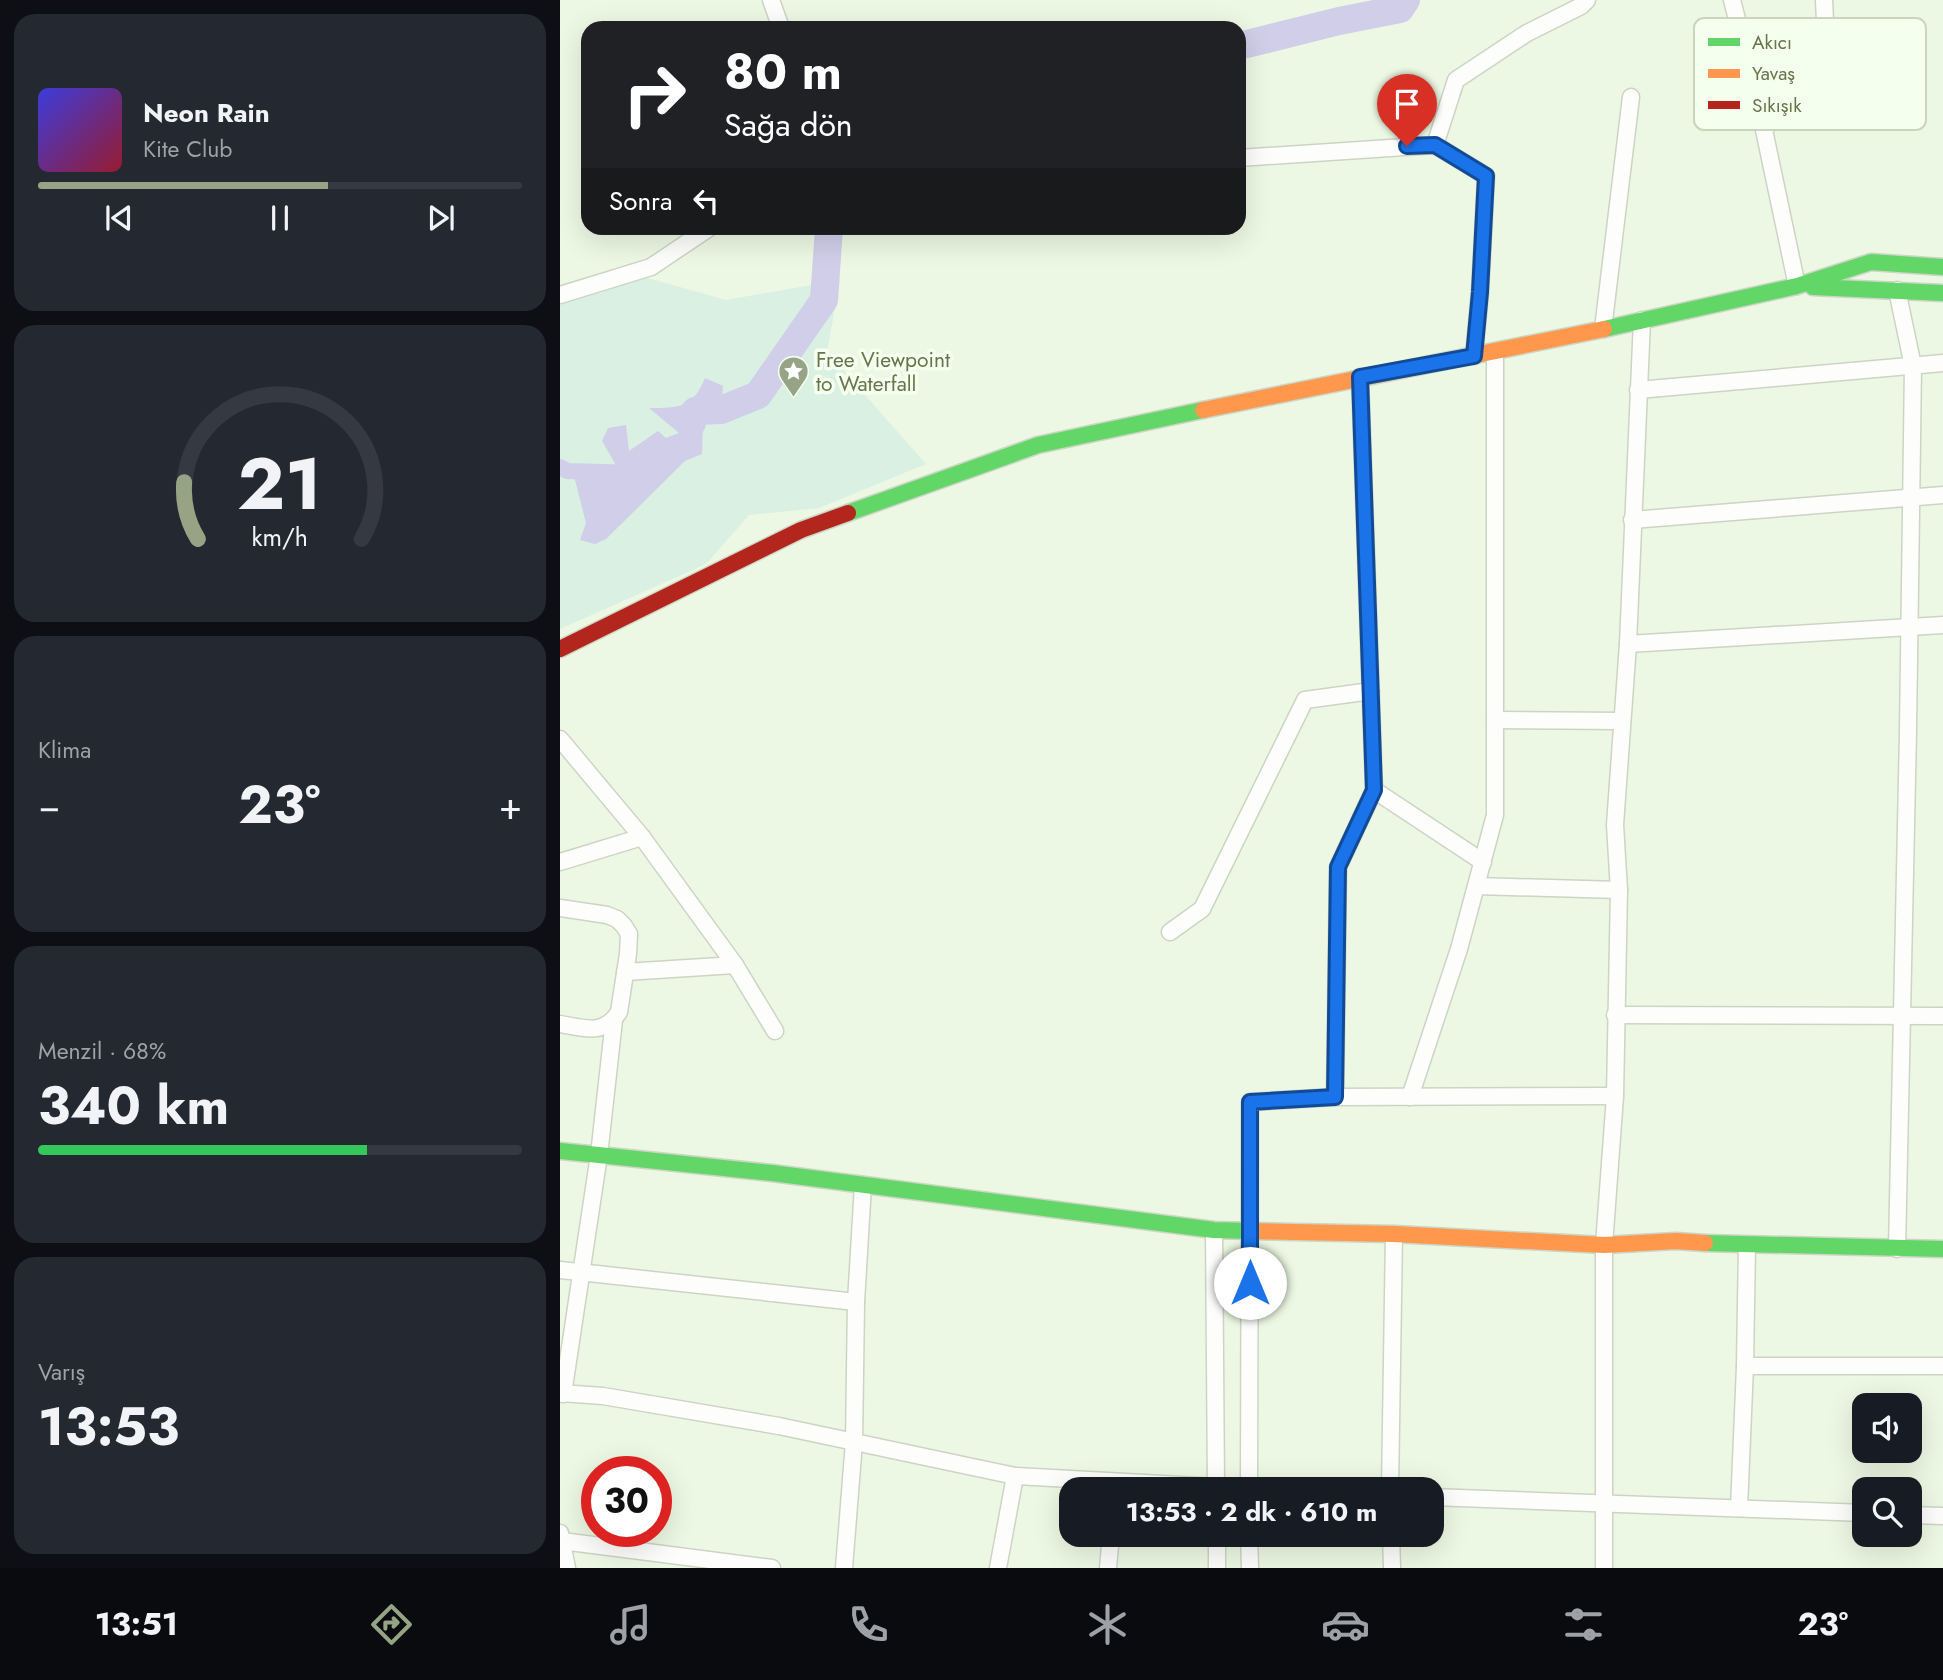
<!DOCTYPE html>
<html lang="tr">
<head>
<meta charset="utf-8">
<style>
  body { margin:0; font-family:Jost,sans-serif; background:#242831; color:#f1f3f6; height:100vh; display:flex; flex-direction:column; font-size:26px; white-space:nowrap }
  * { box-sizing:border-box; margin:0 }
  p { font-size:23px; color:#9ea1a6 }
  .icon { flex:none; width:38px; height:38px; fill:none; stroke:currentColor; stroke-width:2; stroke-linecap:round; stroke-linejoin:round }
  .map { position:relative; flex:1; overflow:hidden }
  .panel { display:flex; flex-direction:column; gap:14px; padding:14px; background:#0d0f14; width:560px }
  .panel>* { flex:none }
  .top-card { position:absolute; left:21px; top:21px; width:665px; height:214px; border-radius:21px; box-shadow:0 7px 28px #0002; background:#202124; color:#fff; overflow:hidden }
  .tools { position:absolute; left:1292px; top:1393px; display:grid; gap:14px }
  .tools a { display:grid; place-items:center; width:70px; height:70px; border-radius:14px; background:#171b24; box-shadow:0 7px 28px #0002; font-size:35px }
  .speed { position:absolute; left:21px; top:1456px; display:flex; gap:14px; font-size:35px; font-weight:700; text-align:center }
  .speed>* { display:grid; place-content:center; width:91px; height:91px; border-radius:50%; background:#171b24; box-shadow:0 7px 28px #0002; line-height:1 }
  .speed .limit { border:10px solid #d22; background:#fff; color:#111 }
  .pin { position:absolute; display:grid; place-items:center; width:60px; height:60px; color:#fff; margin:-72px -30px; border-radius:50% 50% 50% 0; rotate:-45deg; box-shadow:0 0 7px #0007 }
  .pin .icon { rotate:45deg }
  .me { position:absolute; width:77px; margin:-38px; rotate:0deg; stroke-linejoin:round; filter:drop-shadow(0 0 5px #0008) }
  .turn { display:flex; align-items:center; gap:24px; height:147px; padding:0 28px; font-size:32px }
  .turn .icon { width:91px; height:91px; stroke-width:2.5 }
  .turn b { display:block; font-size:49px; line-height:60px }
  .then { display:flex; align-items:center; height:66px; padding:0 28px; background:#0003; gap:14px; font-size:26px }
  .big { font-size:52px; font-weight:700; line-height:1.1 }
  .panel .tile { flex:1; display:flex; flex-direction:column; justify-content:center; gap:10px; min-width:0; padding:0 24px; border-radius:21px; background:#242831 }
  .panel .dial { align-items:center; gap:0 }
  .dial svg { height:182px; overflow:visible; fill:none; stroke:#363941; stroke-width:7; stroke-linecap:round; text-anchor:middle }
  .dial text { fill:#f1f3f6; stroke:none }
  .song { display:flex; align-items:center; gap:21px }
  .cover { width:84px; height:84px; border-radius:10px; background:linear-gradient(135deg,hsl(240 70% 55%),hsl(350 70% 35%)) }
  .played { height:7px; border-radius:4px; background:linear-gradient(90deg,#96a384 60%,#363941 60%) }
  .keys { display:flex; justify-content:space-around; direction:ltr }
  .heat { display:flex; justify-content:space-between; align-items:center; font-size:38px; direction:ltr }
  .charge { height:10px; border-radius:5px; background:linear-gradient(90deg,#34c759 68%,#363941 0) }
  .trip { position:absolute; left:499px; top:1477px; width:385px; height:70px; border-radius:21px; background:#171b24; box-shadow:0 7px 28px #0002; font-weight:700; line-height:70px; text-align:center }
  .dock { display:flex; height:112px; justify-content:space-around; align-items:center; background:#090b0e; color:#9ea1a6 }
  .dock .icon { width:49px; height:49px }
  .dock .active { color:#96a384 }
  .dock b { font-size:32px; color:#f1f3f6 }
  main { display:flex; flex:1; min-height:0 }
  .map>svg:first-child { display:block }
</style>
</head>
<body>
<main>
<section class="panel">
<div class="tile">
<div class="song"><i class="cover"></i><div><b>Neon Rain</b><p>Kite Club</p></div></div>
<div class="played"></div>
<div class="keys"><svg class="icon" aria-label="previous" viewBox="0 0 24 24"><path d="M18 5L8 12l10 7zM5 5v14"/></svg><svg class="icon" aria-label="pause" viewBox="0 0 24 24"><path d="M8 5v14M16 5v14"/></svg><svg class="icon" aria-label="next" viewBox="0 0 24 24"><path d="M6 5l10 7-10 7zM19 5v14"/></svg></div>
</div>
<div class="tile dial"><svg viewBox="0 0 100 80">
<path d="M14 69A42 42 0 1 1 86 69"/>
<path d="M14 69A42 42 0 0 1 8 44" stroke="#96a384"/>
<text x="50" y="56" font-size="32" font-weight="700">21</text>
<text x="50" y="72" font-size="11">km/h</text>
</svg></div>
<div class="tile"><p>Klima</p>
<div class="heat"><a>−</a><b class="big">23°</b><a>+</a></div>
</div>
<div class="tile"><p>Menzil · 68%</p><b class="big">340 km</b><div class="charge"></div></div>
<div class="tile"><p>Varış</p><b class="big">13:53</b></div>
</section>
<div class="map">
<svg width="1383" height="1568" viewBox="0 0 1383 1568">
  <rect width="100%" height="100%" fill="#f0f7ec"/>
  <!-- residential -->
  <path fill="#ecf8e3" fill-rule="evenodd" d="M0 0H1383V1568H0ZM28 28H679V228H28ZM1304 1405H1349V1451H1304ZM37 1472H96V1531H37ZM511 1489H872V1535H511ZM1304 1489H1349V1535H1304Z"/>
  <!-- green -->
  <polygon fill="#d9f0e3" points="88,278 166,300 280,280 267,352 366,464 259,508 189,515 146,564 0,629 0,301"/>
  <!-- water -->
  <path fill="#d0cee8" d="M145 378 163 386 161 410 143 420 142 454 125 461 46 539 35 544 20 540 26 523 13 472 19 470 40 479 60 472 42 441 48 428 66 425 69 451 98 431 106 438 119 433 89 408C119 408 133 408 145 378Z"/>
  <g fill="none" stroke-linecap="round" stroke-linejoin="round">
    <!-- canal -->
    <polyline stroke="#d0cee8" stroke-width="16" points="0,467 7,471 80,473"/>
    <!-- river -->
    <g stroke="#d0cee8" stroke-width="28">
      <polyline points="679,46 779,21 840,9 846,0"/>
      <polyline points="132,423 135,411 161,410 198,395 264,300 269,228"/>
    </g>
    <defs>
      <g id="street">
        <polyline points="211,0 221,28"/>
        <polyline points="1172,0 1197,97 1237,286"/>
        <polyline points="1204,129 1253,82 1267,62 1264,0"/>
        <polyline points="679,158 875,145"/>
        <polyline points="0,295 91,267 149,228"/>
        <polyline points="1043,329 1071,97"/>
        <polyline points="914,356 920,292 926,176 875,145 896,80 967,33 1021,6 1027,0"/>
        <polyline points="1078,390 1383,363"/>
        <polyline points="1072,520 1383,495"/>
        <polyline points="1068,644 1383,625"/>
        <polyline points="935,720 1062,721"/>
        <polyline points="0,739 82,837 175,965 215,1031"/>
        <polyline points="814,790 923,862"/>
        <polyline points="0,862 82,837"/>
        <polyline points="916,886 1059,890 1055,825 1068,644 1082,320"/>
        <path d="M0 908 47 915 57 919 64 926 69 934 68 954 59 1012C44 1036 24 1028 0 1024"/>
        <polyline points="610,932 642,909 745,700 811,691"/>
        <polyline points="65,972 175,965"/>
        <polyline points="1055,1015 1383,1016"/>
        <polyline points="775,1097 778,867 814,790 800,377"/>
        <polyline points="850,1097 899,949 935,815 935,352"/>
        <polyline points="654,1230 656,1489"/>
        <polyline points="1337,1249 1348,731 1353,366 1337,290"/>
        <polyline points="0,1270 296,1302"/>
        <polyline points="1185,1366 1383,1366"/>
        <polyline points="0,1393 43,1396 219,1426 455,1476 694,1489"/>
        <polyline points="3,1394 39,1155 54,1020"/>
        <polyline points="689,1489 690,1102 775,1097 1055,1096"/>
        <polyline points="830,1489 834,1234"/>
        <polyline points="872,1497 1304,1513"/>
        <polyline points="1179,1508 1185,1366 1187,1245"/>
        <polyline points="1349,1515 1383,1516"/>
        <polyline points="0,1533 7,1568"/>
        <polyline points="657,1535 657,1568"/>
        <polyline points="689,1535 690,1568"/>
        <polyline points="831,1535 832,1568"/>
        <polyline points="2,1541 212,1568"/>
        <polyline points="284,1568 294,1442 296,1302 303,1185"/>
        <polyline points="438,1568 455,1476"/>
        <polyline points="548,1568 551,1535"/>
        <polyline points="1044,1568 1044,1245 1055,1096 1059,890"/>
      </g>
      <g id="fast">
        <polyline points="1253,287 1383,293"/>
        <polyline points="1044,329 1237,286 1311,262 1383,267"/>
        <polyline points="288,513 478,445 643,410"/>
        <polyline points="0,1151 212,1173 654,1230 691,1231"/>
        <polyline points="1145,1243 1383,1249"/>
      </g>
      <g id="slow">
        <polyline points="643,410 1044,329"/>
        <polyline points="691,1231 834,1234 1044,1245 1116,1241 1145,1243"/>
      </g>
      <polyline id="jam" points="0,649 241,530 288,513"/>
    </defs>
    <!-- street casing -->
    <use href="#street" stroke="#cdd4c5" stroke-width="19"/>
    <!-- fast casing -->
    <use href="#fast" stroke="#cdd5c5" stroke-width="19"/>
    <!-- slow casing -->
    <use href="#slow" stroke="#cdd5c5" stroke-width="19"/>
    <!-- jam casing -->
    <use href="#jam" stroke="#cdd5c5" stroke-width="19"/>
    <!-- street -->
    <use href="#street" stroke="#fdfefc" stroke-width="16"/>
    <!-- fast -->
    <use href="#fast" stroke="#63d668" stroke-width="16"/>
    <!-- slow -->
    <use href="#slow" stroke="#ff974d" stroke-width="16"/>
    <!-- jam -->
    <use href="#jam" stroke="#b3261e" stroke-width="16"/>
  </g>
  <g fill="none" stroke-linecap="round" stroke-linejoin="round">
    <defs>
      <polyline id="route" points="690,1283 690,1102 775,1097 778,867 814,790 800,377 914,356 920,292 926,176 875,145 847,146"/>
    </defs>
    <!-- route casing -->
    <use href="#route" stroke="#114b97" stroke-width="18"/>
    <!-- route -->
    <use href="#route" stroke="#1a73e8" stroke-width="12"/>
  </g>
  <!-- icons -->
  <defs>
    <symbol id="sight-pin" viewBox="-11 -11 22 30"><path d="M0 17L-7.5 6A9.5 9.5 0 1 1 7.5 6Z" fill="#96a384" stroke="#f4ffee"/><path d="M0-6L1.8-2.2L6-1.7L2.9 1.2L3.7 5.4L0 3.3L-3.7 5.4L-2.9 1.2L-6-1.7L-1.8-2.2Z" fill="#fff"/></symbol>
  </defs>
  <g fill-rule="evenodd">
    <use href="#sight-pin" x="216" y="354" width="35" height="47"/>
  </g>
  <g text-anchor="middle" stroke-width="7" stroke-linejoin="round" paint-order="stroke">
    <!-- poi labels -->
    <g font-size="21" fill="#66764c" stroke="#f4ffee" text-anchor="start">
      <text x="256" y="367">Free Viewpoint<tspan x="256" dy="24">to Waterfall</tspan></text>
    </g>
  </g>
  <!-- legend -->
  <rect x="1134" y="18" width="232" height="112" rx="10" fill="#f4ffee" stroke="#c9d6bd" stroke-width="2"/>
  <rect x="1148" y="38" width="32" height="8" fill="#63d668"/>
  <rect x="1148" y="69" width="32" height="9" fill="#ff974d"/>
  <rect x="1148" y="101" width="32" height="8" fill="#b3261e"/>
  <g font-size="19" fill="#66764c">
    <text x="1192" y="49">Akıcı</text>
    <text x="1192" y="80">Yavaş</text>
    <text x="1192" y="112">Sıkışık</text>
  </g>
</svg>
<div class="tools">
<a><svg class="icon" aria-label="sound" viewBox="0 0 24 24"><path d="M4 9h4l5-4v14l-5-4H4zM17 9q2 3 0 6"/></svg></a>
<a><svg class="icon" aria-label="search" viewBox="0 0 24 24"><circle cx="10" cy="10" r="6"/><path d="M15 15l6 6"/></svg></a>
</div>
<div class="speed"><div class="limit">30</div></div>
<div class="pin" style="left:847px;top:146px;background:#d93025"><svg class="icon" aria-label="arrive" viewBox="0 0 24 24"><path d="M6 21V4h12l-3 4 3 4H6"/></svg></div>
<svg class="me" style="left:690px;top:1283px" viewBox="-20 -20 40 40"><circle r="19" fill="#fff"/><path d="M0-13L10 11 0 6-10 11z" fill="#1a73e8"/></svg>
<div class="trip">13:53 · 2 dk · 610 m</div>
<div class="top-card">
<div class="turn"><svg class="icon" aria-label="right" viewBox="0 0 24 24"><path d="M7 20v-9h11M14 6l5 5-5 5"/></svg><div><b>80 m</b>Sağa dön</div></div>
<div class="then">Sonra<svg class="icon" aria-label="left" viewBox="0 0 24 24"><path d="M17 20v-9H6M10 6l-5 5 5 5"/></svg></div>
</div>
</div>
</main>
<nav class="dock">
<b>13:51</b>
<svg class="icon active" aria-label="directions" viewBox="0 0 24 24"><path d="M12 3l9 9-9 9-9-9zM9 14v-3h6M13 9l2 2-2 2"/></svg>
<svg class="icon" aria-label="music" viewBox="0 0 24 24"><path d="M9 18V5l10-2v13"/><circle cx="6" cy="18" r="3"/><circle cx="16" cy="16" r="3"/></svg>
<svg class="icon" aria-label="phone" viewBox="0 0 24 24"><path d="M5 4h4l2 5-3 2q2 4 5 5l2-3 5 2v4C11 20 4 13 5 4z"/></svg>
<svg class="icon" aria-label="climate" viewBox="0 0 24 24"><path d="M12 3v18M4 7l16 10M4 17L20 7"/></svg>
<svg class="icon" aria-label="car" viewBox="0 0 24 24"><path d="M5 17H2v-5l4-1 3-4h7l3 4 3 1v5h-3M9 17h6M6 11h13"/><circle cx="7" cy="17" r="2"/><circle cx="17" cy="17" r="2"/></svg>
<svg class="icon" aria-label="filters" viewBox="0 0 24 24"><path d="M4 7h16M4 17h16"/><circle cx="9" cy="7" r="2"/><circle cx="15" cy="17" r="2"/></svg>
<b>23°</b>
</nav>
</body>
</html>
